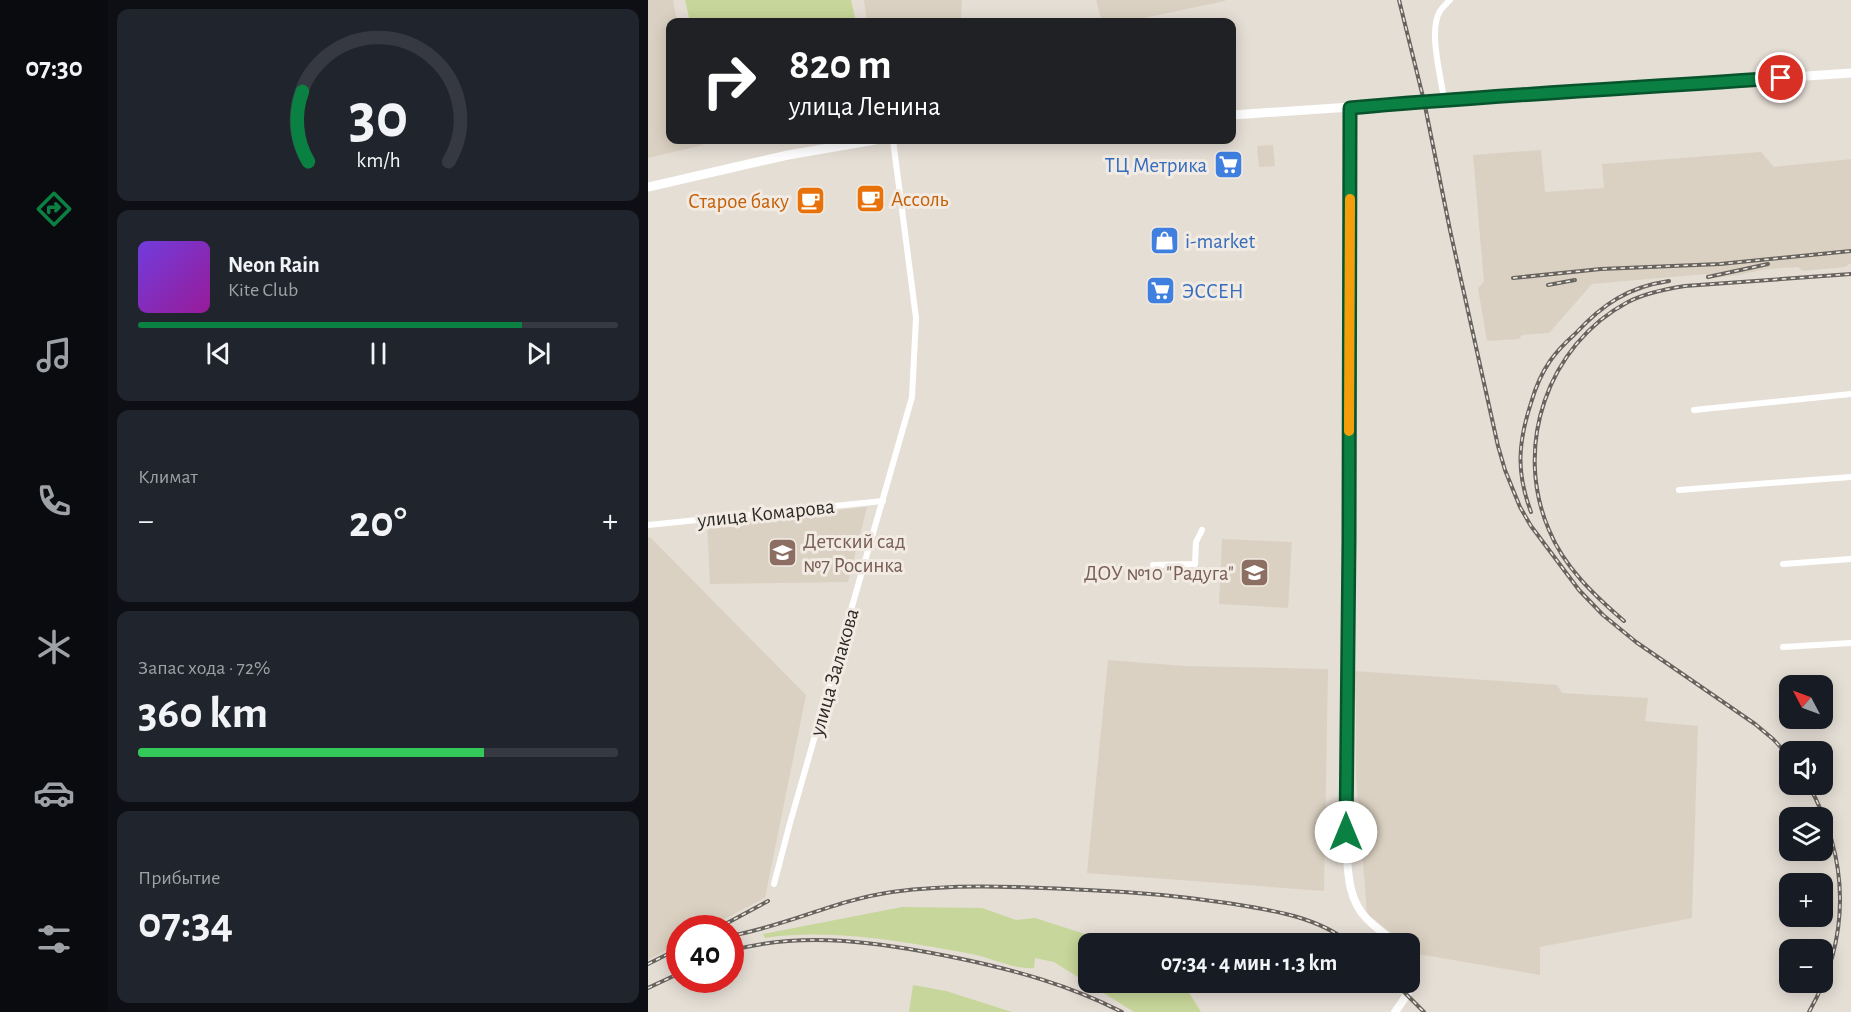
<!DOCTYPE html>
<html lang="ru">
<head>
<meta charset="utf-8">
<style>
  body { margin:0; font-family:"Alegreya Sans",sans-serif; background:#20242c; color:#f1f3f6; height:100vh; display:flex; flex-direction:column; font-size:22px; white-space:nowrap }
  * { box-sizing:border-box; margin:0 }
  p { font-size:20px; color:#9ea1a6 }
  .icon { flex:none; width:33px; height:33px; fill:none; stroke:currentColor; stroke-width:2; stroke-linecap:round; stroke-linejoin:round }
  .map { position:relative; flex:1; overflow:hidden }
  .side { display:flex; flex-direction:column; gap:9px; padding:9px; background:#0d0f14; width:540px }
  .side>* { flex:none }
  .top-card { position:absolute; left:18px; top:18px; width:570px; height:126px; border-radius:12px; box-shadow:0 3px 15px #0003; background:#202124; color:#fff; overflow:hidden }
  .needle { width:39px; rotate:311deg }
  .buttons { position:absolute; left:1131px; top:675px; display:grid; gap:12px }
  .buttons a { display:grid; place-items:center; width:54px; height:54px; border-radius:12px; background:#171b24; box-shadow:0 3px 15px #0003; font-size:30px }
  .speed { position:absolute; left:18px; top:915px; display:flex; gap:12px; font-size:30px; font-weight:700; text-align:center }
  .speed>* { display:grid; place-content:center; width:78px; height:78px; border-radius:50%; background:#171b24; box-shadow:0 3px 15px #0003; line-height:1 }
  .speed .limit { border:9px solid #d22; background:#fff; color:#111 }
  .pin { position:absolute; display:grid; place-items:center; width:51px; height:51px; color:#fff; margin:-26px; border:3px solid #fff; border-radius:50%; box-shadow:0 2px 6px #0007 }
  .me { position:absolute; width:66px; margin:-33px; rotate:0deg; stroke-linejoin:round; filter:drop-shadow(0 0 4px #0008) }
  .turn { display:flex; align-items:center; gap:21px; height:126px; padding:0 24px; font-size:27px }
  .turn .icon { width:78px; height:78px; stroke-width:2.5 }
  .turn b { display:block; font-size:42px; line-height:51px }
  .big { font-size:45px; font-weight:700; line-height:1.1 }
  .side .tile { flex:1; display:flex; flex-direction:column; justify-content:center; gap:9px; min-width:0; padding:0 21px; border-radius:12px; background:#20242c }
  .side .dial { align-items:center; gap:0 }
  .dial svg { height:156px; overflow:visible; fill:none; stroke:#363941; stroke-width:7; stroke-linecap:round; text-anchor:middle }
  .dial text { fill:#f1f3f6; stroke:none }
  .song { display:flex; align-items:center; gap:18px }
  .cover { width:72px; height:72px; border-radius:9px; background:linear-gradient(135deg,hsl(260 70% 55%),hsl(300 70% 35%)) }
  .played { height:6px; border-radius:3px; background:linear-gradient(90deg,#0b8043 80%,#363941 80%) }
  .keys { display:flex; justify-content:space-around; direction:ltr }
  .heat { display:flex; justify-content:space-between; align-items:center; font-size:33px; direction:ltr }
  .charge { height:9px; border-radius:4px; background:linear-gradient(90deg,#34c759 72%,#363941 0) }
  .trip { position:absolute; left:430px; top:933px; width:342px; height:60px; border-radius:12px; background:#171b24; box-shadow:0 3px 15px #0003; font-weight:700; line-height:60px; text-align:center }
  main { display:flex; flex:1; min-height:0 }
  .menu { display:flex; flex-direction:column; width:108px; justify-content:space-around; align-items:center; background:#090b0e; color:#9ea1a6 }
  .menu .icon { width:42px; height:42px }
  .menu .on { color:#0b8043 }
  .menu b { font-size:27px; color:#f1f3f6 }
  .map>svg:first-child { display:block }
</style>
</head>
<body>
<main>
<nav class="menu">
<b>07:30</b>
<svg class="icon on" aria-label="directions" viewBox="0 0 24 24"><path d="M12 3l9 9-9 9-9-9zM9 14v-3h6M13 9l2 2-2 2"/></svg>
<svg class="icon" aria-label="music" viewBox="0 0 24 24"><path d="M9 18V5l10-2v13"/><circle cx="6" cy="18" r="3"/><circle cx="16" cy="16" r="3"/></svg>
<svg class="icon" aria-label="phone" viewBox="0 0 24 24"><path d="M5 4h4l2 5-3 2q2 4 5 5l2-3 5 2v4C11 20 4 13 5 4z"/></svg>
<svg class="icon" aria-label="climate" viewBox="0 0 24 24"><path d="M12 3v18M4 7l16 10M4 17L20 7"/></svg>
<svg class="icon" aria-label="car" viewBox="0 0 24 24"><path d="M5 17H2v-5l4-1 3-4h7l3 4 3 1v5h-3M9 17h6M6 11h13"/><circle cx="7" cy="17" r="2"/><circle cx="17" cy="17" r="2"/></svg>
<svg class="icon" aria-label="filters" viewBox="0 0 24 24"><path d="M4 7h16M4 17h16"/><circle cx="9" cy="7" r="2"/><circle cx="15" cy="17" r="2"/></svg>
</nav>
<section class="side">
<div class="tile dial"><svg viewBox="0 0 100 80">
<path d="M14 69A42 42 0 1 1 86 69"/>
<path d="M14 69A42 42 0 0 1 11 33" stroke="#0b8043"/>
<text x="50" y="56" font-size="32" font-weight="700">30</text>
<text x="50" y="72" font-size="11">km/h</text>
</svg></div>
<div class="tile">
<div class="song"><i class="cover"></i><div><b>Neon Rain</b><p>Kite Club</p></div></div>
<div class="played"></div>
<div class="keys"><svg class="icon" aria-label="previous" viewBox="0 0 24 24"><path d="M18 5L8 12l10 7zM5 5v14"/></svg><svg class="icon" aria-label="pause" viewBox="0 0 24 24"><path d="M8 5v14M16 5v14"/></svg><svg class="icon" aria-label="next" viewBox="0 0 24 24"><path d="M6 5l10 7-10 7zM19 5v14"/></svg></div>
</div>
<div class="tile"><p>Климат</p>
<div class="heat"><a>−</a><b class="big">20°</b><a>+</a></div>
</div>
<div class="tile"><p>Запас хода · 72%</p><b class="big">360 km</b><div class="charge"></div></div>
<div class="tile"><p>Прибытие</p><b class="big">07:34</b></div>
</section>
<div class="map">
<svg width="1203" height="1012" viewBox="0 0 1203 1012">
  <rect width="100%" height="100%" fill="#e5ded5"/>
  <!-- built -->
  <g fill="#dbd1c2">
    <polygon points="0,0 25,0 29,22 22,22 22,140 54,140 55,145 0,158"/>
    <polygon points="216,0 314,0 313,22 219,22"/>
    <polygon points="448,0 577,0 577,1 477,22 454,22"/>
    <polygon points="625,145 627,166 611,167 609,146"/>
    <polygon points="893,150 897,192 956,188 954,164 1113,152 1126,167 1203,159 1203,263 1197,267 1155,271 1150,267 1118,269 1090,275 1059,279 1058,274 944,284 901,333 874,335 871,339 839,341 830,288 836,282 825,155"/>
    <polygon points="219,507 200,582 62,584 59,523"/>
    <polygon points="0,537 2,537 158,695 117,898 59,928 32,928 31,943 0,960"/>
    <polygon points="574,539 644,542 640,608 571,604"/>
    <polygon points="460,660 537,666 680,669 676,891 439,873"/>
    <polygon points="706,671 909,685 914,693 1000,698 997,721 1050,726 1044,918 892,947 892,975 770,954 762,948 762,944 757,943 719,914 708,776 708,708"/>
  </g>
  <!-- green -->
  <g fill="#c7d69a">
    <polygon points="37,0 203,0 208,22 42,22"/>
    <path d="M254 907 334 908 368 920 387 918 465 943 441 944V982L535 983 553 1012H486L406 962 387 958 386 968C368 970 343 958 324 954 257 942 185 928 117 938L115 934Z"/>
    <polygon points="265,985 298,991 364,1012 261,1012"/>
  </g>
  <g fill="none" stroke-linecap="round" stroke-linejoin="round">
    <!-- street -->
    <g stroke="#fff" stroke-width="6">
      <path d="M796 99C793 77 780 30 792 11 795 7 799 3 802 0"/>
      <polyline points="1046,410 1203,394"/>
      <polyline points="1031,490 1203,477"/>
      <polyline points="0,525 235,501"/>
      <polyline points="1135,564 1203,559"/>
      <polyline points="505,565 547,564 548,542 554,530"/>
      <polyline points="1135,647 1203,643"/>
      <polyline points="126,884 142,823 264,397 268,318 245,140"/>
    </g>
    <!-- secondary -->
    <g stroke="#fff" stroke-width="8">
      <path d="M702 107 701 540 698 842C700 870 699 899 719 919 728 928 739 936 749 944"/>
      <path d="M747 1012C758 996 778 973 762 955"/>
    </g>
    <!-- primary -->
    <g stroke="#fff" stroke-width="9">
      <polyline points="584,115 1203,73"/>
      <polyline points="0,187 140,155 227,140"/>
    </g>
    <defs>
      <g id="rail">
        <polyline points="751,0 776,101 802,230 850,446 857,470 872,507 883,526 931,590 955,615 988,642 1107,724 1125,739 1142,757"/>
        <polyline points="1060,277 1120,264"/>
        <polyline points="865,278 953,269 1072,264 1203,251"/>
        <polyline points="900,285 927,280"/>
        <path d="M883 512C868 472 870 443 883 403 887 389 893 374 902 361 909 351 918 342 927 334 955 304 980 287 1021 281"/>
        <path d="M976 621C946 595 916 567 901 530 865 447 899 345 980 302 997 293 1018 289 1037 286L1203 274"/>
        <path d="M1160 784C1202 859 1203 938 1161 1012"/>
        <polyline points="70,928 120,901"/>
        <path d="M82 936C138 926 188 900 244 892 310 883 374 887 439 890 487 892 533 896 579 903 622 910 669 916 703 944"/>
        <path d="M82 951C156 930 236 943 309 958 367 970 421 985 474 1012"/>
        <polyline points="0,964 32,948"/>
        <polyline points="746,982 776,1012"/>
        <polyline points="0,988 32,973"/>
      </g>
    </defs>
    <!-- rail casing -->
    <use href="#rail" stroke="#67635e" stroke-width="4"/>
    <!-- rail -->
    <use href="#rail" stroke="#f2ebe3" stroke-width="1.5" stroke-dasharray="4.5" stroke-linecap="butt"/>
  </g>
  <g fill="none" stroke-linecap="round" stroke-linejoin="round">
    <defs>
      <path id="route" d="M698 832 701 540 702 108C845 95 989 88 1133 78"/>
    </defs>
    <!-- route casing -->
    <use href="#route" stroke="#07532c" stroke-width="15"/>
    <!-- route -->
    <use href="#route" stroke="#0b8043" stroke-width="10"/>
    <!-- slow -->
    <polyline stroke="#f59e0b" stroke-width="10" points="701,431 702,199"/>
  </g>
  <!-- icons -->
  <defs>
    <symbol id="supermarket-square" viewBox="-11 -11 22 22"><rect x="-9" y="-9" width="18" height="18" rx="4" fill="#3f7fe0" stroke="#f2ebe3"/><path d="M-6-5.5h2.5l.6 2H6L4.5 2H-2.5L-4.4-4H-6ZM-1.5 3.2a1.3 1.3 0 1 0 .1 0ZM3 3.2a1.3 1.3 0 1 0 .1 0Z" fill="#fff"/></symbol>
    <symbol id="cafe-square" viewBox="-11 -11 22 22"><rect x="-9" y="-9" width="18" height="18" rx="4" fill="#e8710a" stroke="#f2ebe3"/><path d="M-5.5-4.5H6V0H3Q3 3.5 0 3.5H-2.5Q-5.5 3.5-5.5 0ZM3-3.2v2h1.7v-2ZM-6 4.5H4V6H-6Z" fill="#fff"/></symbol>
    <symbol id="shop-square" viewBox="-11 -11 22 22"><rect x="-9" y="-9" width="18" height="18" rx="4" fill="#3f7fe0" stroke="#f2ebe3"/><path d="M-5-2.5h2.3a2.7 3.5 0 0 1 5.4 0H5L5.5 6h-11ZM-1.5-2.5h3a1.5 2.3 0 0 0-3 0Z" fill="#fff"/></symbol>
    <symbol id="school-square" viewBox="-11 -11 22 22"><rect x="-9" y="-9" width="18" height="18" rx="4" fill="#8d6e63" stroke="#f2ebe3"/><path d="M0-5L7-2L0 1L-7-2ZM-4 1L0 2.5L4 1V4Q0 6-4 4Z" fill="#fff"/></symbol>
  </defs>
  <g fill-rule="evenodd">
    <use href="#supermarket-square" x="564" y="148" width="33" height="33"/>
    <use href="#cafe-square" x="206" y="182" width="33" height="33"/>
    <use href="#cafe-square" x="146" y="184" width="33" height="33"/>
    <use href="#shop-square" x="500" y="224" width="33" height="33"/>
    <use href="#supermarket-square" x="496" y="274" width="33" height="33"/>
    <use href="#school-square" x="118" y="536" width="33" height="33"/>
    <use href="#school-square" x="590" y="556" width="33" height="33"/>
  </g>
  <g text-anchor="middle" stroke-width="6" stroke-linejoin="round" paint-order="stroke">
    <!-- shop labels -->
    <g font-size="21" fill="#366cbe" stroke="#f2ebe3" text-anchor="start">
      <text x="559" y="172" text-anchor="end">ТЦ Метрика</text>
      <text x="537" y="248">i-market</text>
      <text x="534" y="298">ЭССЕН</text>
    </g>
    <!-- food labels -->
    <g font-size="21" fill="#c56008" stroke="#f2ebe3" text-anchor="start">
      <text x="243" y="206">Ассоль</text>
      <text x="141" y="208" text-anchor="end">Старое баку</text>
    </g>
    <!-- street labels -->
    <g font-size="21" fill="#2c2a26" stroke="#f2ebe3">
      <text transform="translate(118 513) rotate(-6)" y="7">улица Комарова</text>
      <text transform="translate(186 672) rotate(-74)" y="7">улица Залакова</text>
    </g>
    <!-- education labels -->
    <g font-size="21" fill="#785e54" stroke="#f2ebe3" text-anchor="start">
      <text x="155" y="548">Детский сад<tspan x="155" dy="24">№7 Росинка</tspan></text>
      <text x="586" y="580" text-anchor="end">ДОУ №10 "Радуга"</text>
    </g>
  </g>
</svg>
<div class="buttons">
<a><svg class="needle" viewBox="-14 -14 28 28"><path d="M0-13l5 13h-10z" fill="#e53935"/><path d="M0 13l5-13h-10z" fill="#9ea1a6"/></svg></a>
<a><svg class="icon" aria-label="sound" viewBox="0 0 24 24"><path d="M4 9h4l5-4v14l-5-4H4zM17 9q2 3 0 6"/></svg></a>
<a><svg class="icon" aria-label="layers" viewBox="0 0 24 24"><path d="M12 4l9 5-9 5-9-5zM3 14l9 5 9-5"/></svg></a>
<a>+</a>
<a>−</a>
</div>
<div class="speed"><div class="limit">40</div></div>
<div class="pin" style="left:1133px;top:78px;background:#d93025"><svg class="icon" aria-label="arrive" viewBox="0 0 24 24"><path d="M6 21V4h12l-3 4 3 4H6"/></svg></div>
<svg class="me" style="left:698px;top:832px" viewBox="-20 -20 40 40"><circle r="19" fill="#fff"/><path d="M0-13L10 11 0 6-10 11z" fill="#0b8043"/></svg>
<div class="trip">07:34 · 4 мин · 1.3 km</div>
<div class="top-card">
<div class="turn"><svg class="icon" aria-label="right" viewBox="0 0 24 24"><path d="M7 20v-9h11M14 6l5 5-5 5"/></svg><div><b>820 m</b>улица Ленина</div></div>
</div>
</div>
</main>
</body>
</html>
